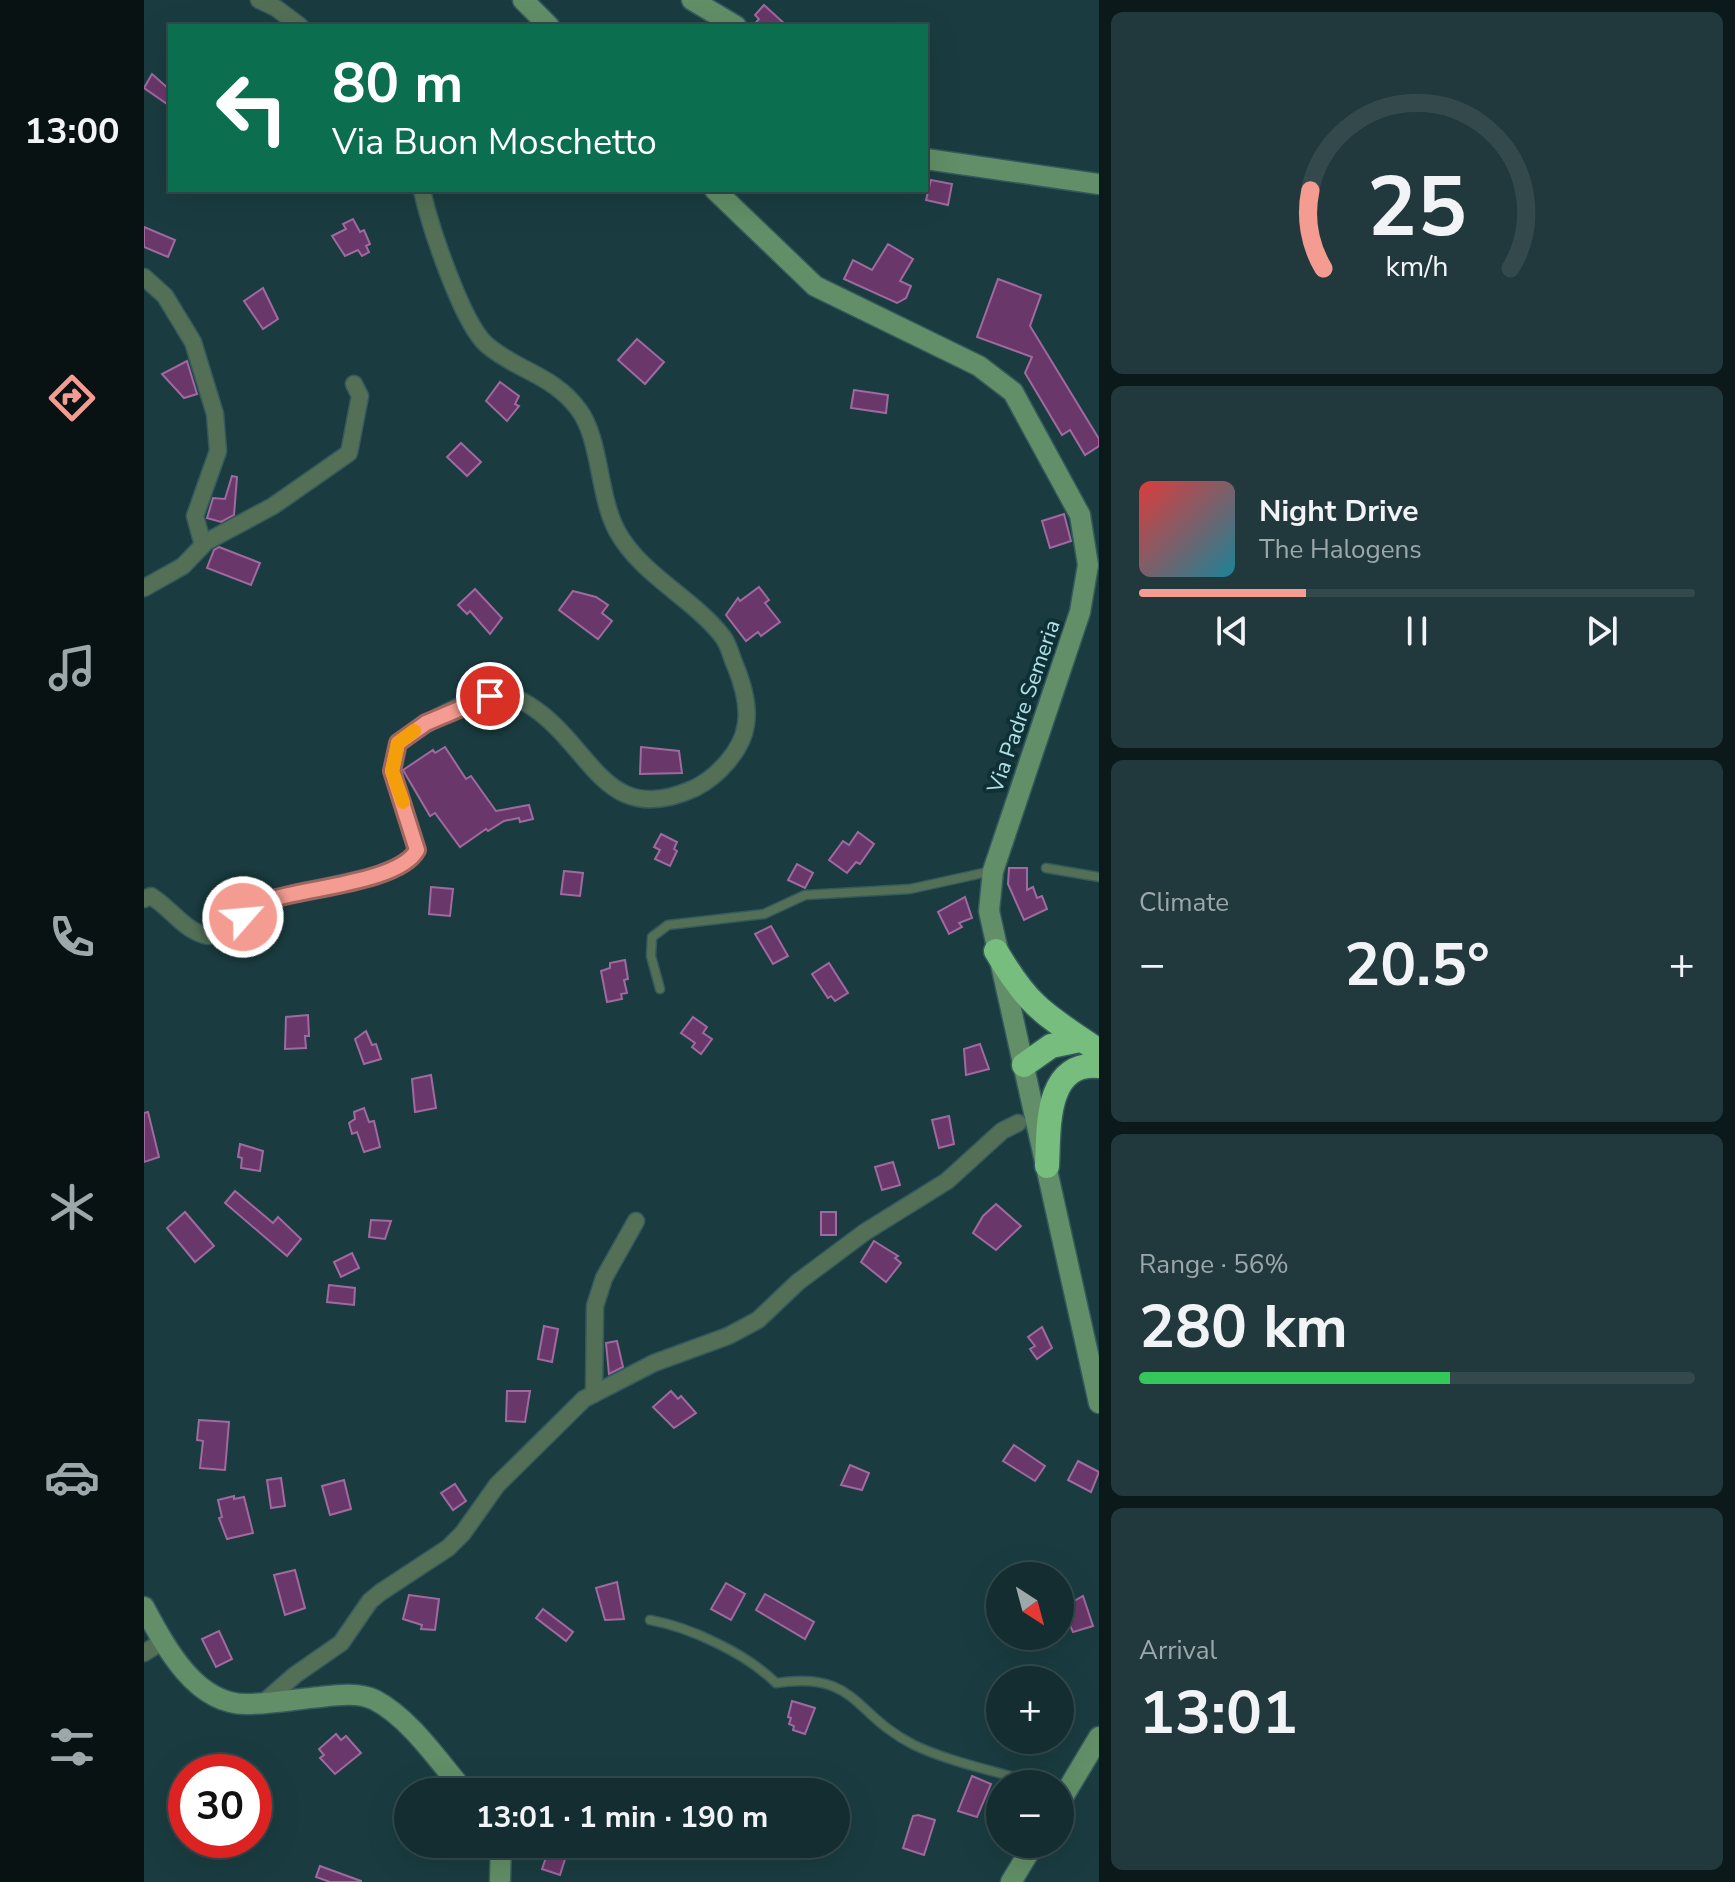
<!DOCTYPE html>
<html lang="en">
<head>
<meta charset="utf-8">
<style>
  body { margin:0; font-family:"Nunito Sans",sans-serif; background:#21393c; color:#f1f3f6; height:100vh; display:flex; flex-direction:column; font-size:30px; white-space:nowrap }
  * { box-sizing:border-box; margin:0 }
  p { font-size:26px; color:#9da8ab }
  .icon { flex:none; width:44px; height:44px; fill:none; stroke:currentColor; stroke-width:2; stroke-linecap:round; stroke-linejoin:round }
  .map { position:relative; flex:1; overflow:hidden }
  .side { display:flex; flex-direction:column; gap:12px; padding:12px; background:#0b191a; width:636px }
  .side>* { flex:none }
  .banner { position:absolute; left:24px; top:24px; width:760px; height:168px; border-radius:0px; box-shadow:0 8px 32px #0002,0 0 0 2px #33494c; background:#0b6e4f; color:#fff; overflow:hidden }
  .needle { width:52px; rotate:144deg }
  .buttons { position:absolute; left:842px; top:1562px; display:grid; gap:16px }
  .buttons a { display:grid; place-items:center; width:88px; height:88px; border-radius:50%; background:#142d30; box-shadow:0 8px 32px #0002,0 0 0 2px #33494c; font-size:40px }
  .speed { position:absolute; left:24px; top:1754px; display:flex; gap:16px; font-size:40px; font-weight:700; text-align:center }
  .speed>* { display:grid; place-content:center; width:104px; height:104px; border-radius:50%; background:#142d30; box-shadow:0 8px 32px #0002,0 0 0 2px #33494c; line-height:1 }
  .speed .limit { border:12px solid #d22; background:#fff; color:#111 }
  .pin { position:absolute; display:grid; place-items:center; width:68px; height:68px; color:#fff; margin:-34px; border:4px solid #fff; border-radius:50%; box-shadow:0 2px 8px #0007 }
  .me { position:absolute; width:88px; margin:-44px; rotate:63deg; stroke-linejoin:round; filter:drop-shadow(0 0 6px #0008) }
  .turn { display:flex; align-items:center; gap:28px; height:168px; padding:0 32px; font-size:36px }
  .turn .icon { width:104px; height:104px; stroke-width:2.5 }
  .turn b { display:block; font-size:56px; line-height:68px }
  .big { font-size:60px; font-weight:700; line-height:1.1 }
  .side .widget { flex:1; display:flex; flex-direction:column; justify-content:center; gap:12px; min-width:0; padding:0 28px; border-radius:12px; background:#21393c }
  .side .dial { align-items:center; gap:0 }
  .dial svg { height:208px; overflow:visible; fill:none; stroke:#33494c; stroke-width:7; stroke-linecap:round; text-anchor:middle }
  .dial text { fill:#f1f3f6; stroke:none }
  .song { display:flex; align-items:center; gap:24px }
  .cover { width:96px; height:96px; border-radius:12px; background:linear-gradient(135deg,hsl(0 70% 55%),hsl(190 70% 35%)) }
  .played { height:8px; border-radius:4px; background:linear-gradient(90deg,#f59c92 30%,#33494c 30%) }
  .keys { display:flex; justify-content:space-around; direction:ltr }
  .heat { display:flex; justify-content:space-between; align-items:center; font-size:44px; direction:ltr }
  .charge { height:12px; border-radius:6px; background:linear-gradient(90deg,#34c759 56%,#33494c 0) }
  .trip { position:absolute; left:250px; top:1778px; width:456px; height:80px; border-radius:40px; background:#142d30; box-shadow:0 8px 32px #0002,0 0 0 2px #33494c; font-weight:700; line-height:80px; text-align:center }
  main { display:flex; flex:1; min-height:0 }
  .dock { display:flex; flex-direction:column; width:144px; justify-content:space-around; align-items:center; background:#081213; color:#9da8ab }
  .dock .icon { width:56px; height:56px }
  .dock .active { color:#f59c92 }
  .dock b { font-size:36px; color:#f1f3f6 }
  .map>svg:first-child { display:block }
</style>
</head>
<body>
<main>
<nav class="dock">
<b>13:00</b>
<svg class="icon active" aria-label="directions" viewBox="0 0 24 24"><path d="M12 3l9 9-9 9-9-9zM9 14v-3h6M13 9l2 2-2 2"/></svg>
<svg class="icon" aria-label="music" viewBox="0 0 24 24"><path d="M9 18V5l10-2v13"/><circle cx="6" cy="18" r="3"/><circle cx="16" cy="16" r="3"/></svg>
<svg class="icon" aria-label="phone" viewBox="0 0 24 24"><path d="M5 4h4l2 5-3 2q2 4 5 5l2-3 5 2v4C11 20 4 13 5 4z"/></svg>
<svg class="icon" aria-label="climate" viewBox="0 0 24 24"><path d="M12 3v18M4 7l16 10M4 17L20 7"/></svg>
<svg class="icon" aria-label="car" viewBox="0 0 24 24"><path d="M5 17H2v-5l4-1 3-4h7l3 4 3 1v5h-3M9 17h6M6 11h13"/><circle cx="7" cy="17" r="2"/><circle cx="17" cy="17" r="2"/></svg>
<svg class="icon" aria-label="filters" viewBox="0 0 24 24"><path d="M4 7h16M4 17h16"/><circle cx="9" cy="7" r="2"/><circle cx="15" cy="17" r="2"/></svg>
</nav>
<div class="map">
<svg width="955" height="1882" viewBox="0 0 955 1882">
  <rect width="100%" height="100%" fill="#1a3c40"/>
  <!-- building -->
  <g fill="#693769" stroke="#9f6a9e" stroke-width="2">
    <polygon points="620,5 643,26 609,26 615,19 611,15"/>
    <polygon points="8,74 26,90 26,106 0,88"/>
    <polygon points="787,180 808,184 804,205 782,200"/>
    <polygon points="209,219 216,232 220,230 226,244 222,246 225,252 218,256 214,250 201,256 188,236 202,229 199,224"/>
    <polygon points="0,227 31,240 24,257 0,247"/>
    <polygon points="744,244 769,259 756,281 767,286 762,298 753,303 700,279 709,260 728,270"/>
    <polygon points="854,279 897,295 886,326 955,439 955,446 941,455 926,430 918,435 881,373 888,357 833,337"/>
    <polygon points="119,288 134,319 119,329 100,301"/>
    <polygon points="493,339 520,362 501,384 474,360"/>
    <polygon points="43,361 53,394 40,398 18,374"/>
    <polygon points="356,382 375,396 371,404 375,406 363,421 342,401"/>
    <polygon points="710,390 744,395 742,413 707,408"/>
    <polygon points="317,443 337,462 323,476 303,457"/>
    <polygon points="88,476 93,477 90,515 77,522 63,518 69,498 81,499"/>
    <polygon points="920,514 927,541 906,548 898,521"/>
    <polygon points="75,547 116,563 107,585 63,568 70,550"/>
    <polygon points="615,587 625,600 621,603 636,622 617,636 614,632 602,641 582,615 594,598 596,601"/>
    <polygon points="331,589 358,618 346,634 326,611 323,614 314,605"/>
    <polygon points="429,591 452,597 464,605 458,613 468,621 454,639 415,610"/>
    <polygon points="301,747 322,779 327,776 352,811 385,805 389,819 376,822 375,818 360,821 344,831 342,829 316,847 291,813 286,816 259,770 289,750 291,753"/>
    <polygon points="497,747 535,751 538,773 496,774"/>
    <polygon points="714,832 730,844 716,864 712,862 703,873 685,860 699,841 705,845"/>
    <polygon points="517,834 533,842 530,849 533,851 526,866 511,859 516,850 510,847"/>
    <polygon points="653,864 669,873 661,888 644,880"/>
    <polygon points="865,868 883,868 883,890 889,887 893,898 898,896 903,909 880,920 864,884"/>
    <polygon points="420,871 439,873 436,896 417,894"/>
    <polygon points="287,887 309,889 306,916 285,914"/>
    <polygon points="821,897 828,918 815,923 818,927 805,934 794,912"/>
    <polygon points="627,926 644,956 629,964 611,934"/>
    <polygon points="481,960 484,979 480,980 483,993 477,994 478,999 463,1002 457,971 466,968 466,963"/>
    <polygon points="685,963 704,993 691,1001 687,996 684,998 668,974"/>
    <polygon points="164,1015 165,1036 161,1036 162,1048 141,1049 142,1017"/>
    <polygon points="549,1017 563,1027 559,1033 568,1039 557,1054 548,1047 551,1043 537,1033"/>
    <polygon points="222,1031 228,1045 232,1044 237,1059 220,1064 211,1039"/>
    <polygon points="836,1044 845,1069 822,1075 820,1049"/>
    <polygon points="287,1075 292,1108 271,1112 268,1079"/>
    <polygon points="220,1108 225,1122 230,1121 236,1147 220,1152 213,1132 208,1134 205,1123 211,1119 210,1112"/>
    <polygon points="4,1112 15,1157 0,1162 0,1113"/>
    <polygon points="805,1116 810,1144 795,1148 788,1120"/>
    <polygon points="96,1144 119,1151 116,1171 97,1168 98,1158 94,1157"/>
    <polygon points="749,1162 756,1185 738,1190 731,1167"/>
    <polygon points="91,1191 129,1223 134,1217 157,1239 143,1256 81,1203"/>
    <polygon points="852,1204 877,1226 852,1250 829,1233 839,1216"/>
    <polygon points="41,1212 70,1246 51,1262 23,1228"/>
    <rect x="677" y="1212" width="15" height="23"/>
    <polygon points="227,1220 247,1221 241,1239 225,1237"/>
    <polygon points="730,1241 754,1256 751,1258 757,1263 742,1282 717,1262"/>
    <polygon points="208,1253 215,1268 197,1277 190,1262"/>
    <polygon points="185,1285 211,1288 210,1305 183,1302"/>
    <polygon points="400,1326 414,1329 408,1362 394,1359"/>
    <polygon points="898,1327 908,1348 893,1359 886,1349 891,1346 884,1337"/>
    <polygon points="473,1341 479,1367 465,1374 462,1343"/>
    <polygon points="363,1391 386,1391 381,1422 362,1421"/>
    <polygon points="527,1391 534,1399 537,1396 552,1413 530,1428 509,1407"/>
    <polygon points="55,1420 85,1422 81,1470 56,1468 59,1441 53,1440"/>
    <polygon points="870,1445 901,1466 891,1481 859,1461"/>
    <polygon points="934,1461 955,1472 947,1492 924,1480"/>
    <polygon points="706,1465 725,1473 718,1490 697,1485"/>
    <polygon points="137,1478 141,1506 127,1508 123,1480"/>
    <polygon points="200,1480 207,1509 186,1515 178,1486"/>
    <polygon points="311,1484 322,1501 309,1510 297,1493"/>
    <polygon points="90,1496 90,1499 100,1497 109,1533 83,1539 75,1518 78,1517 74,1500"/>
    <polygon points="151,1570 161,1608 141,1615 130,1575"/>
    <polygon points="473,1582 480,1619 461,1620 452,1588"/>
    <polygon points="582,1583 601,1594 587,1620 567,1609"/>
    <polygon points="621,1594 670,1622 661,1639 612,1610"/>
    <polygon points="265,1595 295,1599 291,1630 277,1629 278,1625 259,1619"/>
    <polygon points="939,1596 949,1626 929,1632 918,1608"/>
    <polygon points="399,1609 429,1632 422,1641 392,1618"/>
    <polygon points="75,1631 88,1659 72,1667 58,1639"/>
    <polygon points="648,1701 671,1708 661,1734 649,1730 650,1726 645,1724 647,1718 644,1717"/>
    <polygon points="192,1734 197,1740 202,1736 217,1753 191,1774 176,1758 180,1755 175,1749"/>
    <polygon points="828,1776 847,1784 833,1817 814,1811"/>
    <polygon points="774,1815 791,1820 780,1855 759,1848 769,1816"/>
    <polygon points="402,1844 442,1844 436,1858 423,1853 416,1875 398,1869 406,1846"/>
    <polygon points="176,1866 217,1881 217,1882 186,1882 172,1877"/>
  </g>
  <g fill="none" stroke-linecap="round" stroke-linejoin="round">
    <defs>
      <g id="service">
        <polyline points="902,868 955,877"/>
        <polyline points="516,989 507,956 508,937 524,925 620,914 661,895 766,889 848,871"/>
        <path d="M506 1620C546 1627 603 1654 632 1683 714 1671 708 1714 770 1745 808 1763 853 1771 893 1784"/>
      </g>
      <g id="minor">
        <polyline points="115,0 132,8 156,26"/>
        <polyline points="0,277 21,296 49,342 71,414 74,451 51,516 59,545"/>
        <polyline points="0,588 39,566 62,542 129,506 205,453 216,396 210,384"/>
        <path d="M0 899 7 896C28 909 40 931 64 936 83 925 103 910 123 901 158 886 256 882 273 850L248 771 254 743C279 725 315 703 345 696 359 693 374 698 385 705 449 745 459 830 551 788 573 777 599 750 602 724 605 705 598 682 591 665 587 656 585 645 579 637 549 598 497 575 473 531 454 496 457 440 435 410 410 375 373 371 343 345 318 324 285 223 278 190"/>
        <polyline points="450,1394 451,1306 460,1278 492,1221"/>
        <polyline points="0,1653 19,1641"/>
        <polyline points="119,1703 151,1675 197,1643 226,1601 237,1592 304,1548 319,1533 353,1485 440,1399 510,1363 584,1336 614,1320 654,1282 721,1232 803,1181 858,1131 874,1123"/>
      </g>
      <g id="secondary">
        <polyline points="379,0 405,26"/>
        <polyline points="548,0 592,26"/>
        <polyline points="782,159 955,184"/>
        <polyline points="571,190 671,286 835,366 869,392 936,515 944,565 936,612 849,871 845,911 955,1403"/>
        <path d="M0 1607C21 1646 51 1704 102 1704 127 1704 152 1699 176 1697 193 1695 215 1692 231 1700 267 1719 295 1762 321 1792"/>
        <polyline points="916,1802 955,1737"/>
        <polyline points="356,1882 357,1844"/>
        <polyline points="867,1882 890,1844"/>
      </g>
      <g id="motorway">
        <path d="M852 951C886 1009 902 1015 955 1051"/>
        <polyline points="880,1065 907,1046 936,1040"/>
        <path d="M903 1166C905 1130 900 1061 955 1066"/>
      </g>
    </defs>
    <!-- service casing -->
    <use href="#service" stroke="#355a5e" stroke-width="11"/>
    <!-- minor casing -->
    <use href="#minor" stroke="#355a5e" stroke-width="19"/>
    <!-- secondary casing -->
    <use href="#secondary" stroke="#355a5e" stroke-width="23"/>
    <!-- motorway casing -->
    <use href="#motorway" stroke="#355a5e" stroke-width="27"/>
    <!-- service -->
    <use href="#service" stroke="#537056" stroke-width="8"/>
    <!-- minor -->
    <use href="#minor" stroke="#537056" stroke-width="16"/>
    <!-- secondary -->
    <use href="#secondary" stroke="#628f67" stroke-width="20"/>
    <!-- motorway -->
    <use href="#motorway" stroke="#76bd7e" stroke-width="24"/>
  </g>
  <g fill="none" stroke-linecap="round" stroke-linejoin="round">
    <defs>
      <path id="route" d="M99 917C107 911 116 904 126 900 161 888 256 882 273 850L248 771 254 743 282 723 346 696"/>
    </defs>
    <!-- route casing -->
    <use href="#route" stroke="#9f655f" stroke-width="20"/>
    <!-- route -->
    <use href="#route" stroke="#f59c92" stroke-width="14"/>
    <!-- slow -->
    <polyline stroke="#f59e0b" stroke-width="14" points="259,802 248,771 254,743 270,731"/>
  </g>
  <g text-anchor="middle" stroke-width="8" stroke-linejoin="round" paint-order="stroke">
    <!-- street labels -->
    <g font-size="22" fill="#b1e1e7" stroke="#0f3136">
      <text transform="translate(879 706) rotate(-71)" y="8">Via Padre Semeria</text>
    </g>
  </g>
</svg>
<div class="buttons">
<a><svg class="needle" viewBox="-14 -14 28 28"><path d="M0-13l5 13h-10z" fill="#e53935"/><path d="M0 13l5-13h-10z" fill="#9da8ab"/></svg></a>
<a>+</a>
<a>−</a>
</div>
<div class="speed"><div class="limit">30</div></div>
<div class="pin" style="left:346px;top:696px;background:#d93025"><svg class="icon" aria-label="arrive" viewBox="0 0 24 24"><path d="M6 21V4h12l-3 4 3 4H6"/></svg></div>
<svg class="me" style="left:99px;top:917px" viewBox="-20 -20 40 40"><circle r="17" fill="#f59c92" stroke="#fff" stroke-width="3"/><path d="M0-11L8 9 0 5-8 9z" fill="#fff"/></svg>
<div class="trip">13:01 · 1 min · 190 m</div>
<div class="banner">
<div class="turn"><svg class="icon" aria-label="left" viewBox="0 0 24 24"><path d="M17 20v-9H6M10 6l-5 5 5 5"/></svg><div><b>80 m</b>Via Buon Moschetto</div></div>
</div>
</div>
<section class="side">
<div class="widget dial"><svg viewBox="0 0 100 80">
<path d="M14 69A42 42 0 1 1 86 69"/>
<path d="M14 69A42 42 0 0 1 9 39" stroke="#f59c92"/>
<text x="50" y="56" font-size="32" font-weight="700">25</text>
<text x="50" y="72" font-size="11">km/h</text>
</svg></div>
<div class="widget">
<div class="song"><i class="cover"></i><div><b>Night Drive</b><p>The Halogens</p></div></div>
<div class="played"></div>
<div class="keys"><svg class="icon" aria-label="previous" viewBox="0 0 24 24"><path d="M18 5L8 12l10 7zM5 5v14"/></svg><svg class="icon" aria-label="pause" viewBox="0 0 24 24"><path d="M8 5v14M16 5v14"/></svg><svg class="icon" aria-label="next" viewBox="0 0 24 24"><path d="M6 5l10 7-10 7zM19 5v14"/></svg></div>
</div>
<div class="widget"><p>Climate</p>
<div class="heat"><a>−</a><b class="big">20.5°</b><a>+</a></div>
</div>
<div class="widget"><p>Range · 56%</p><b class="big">280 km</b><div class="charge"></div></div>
<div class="widget"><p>Arrival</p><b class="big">13:01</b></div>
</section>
</main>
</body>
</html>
